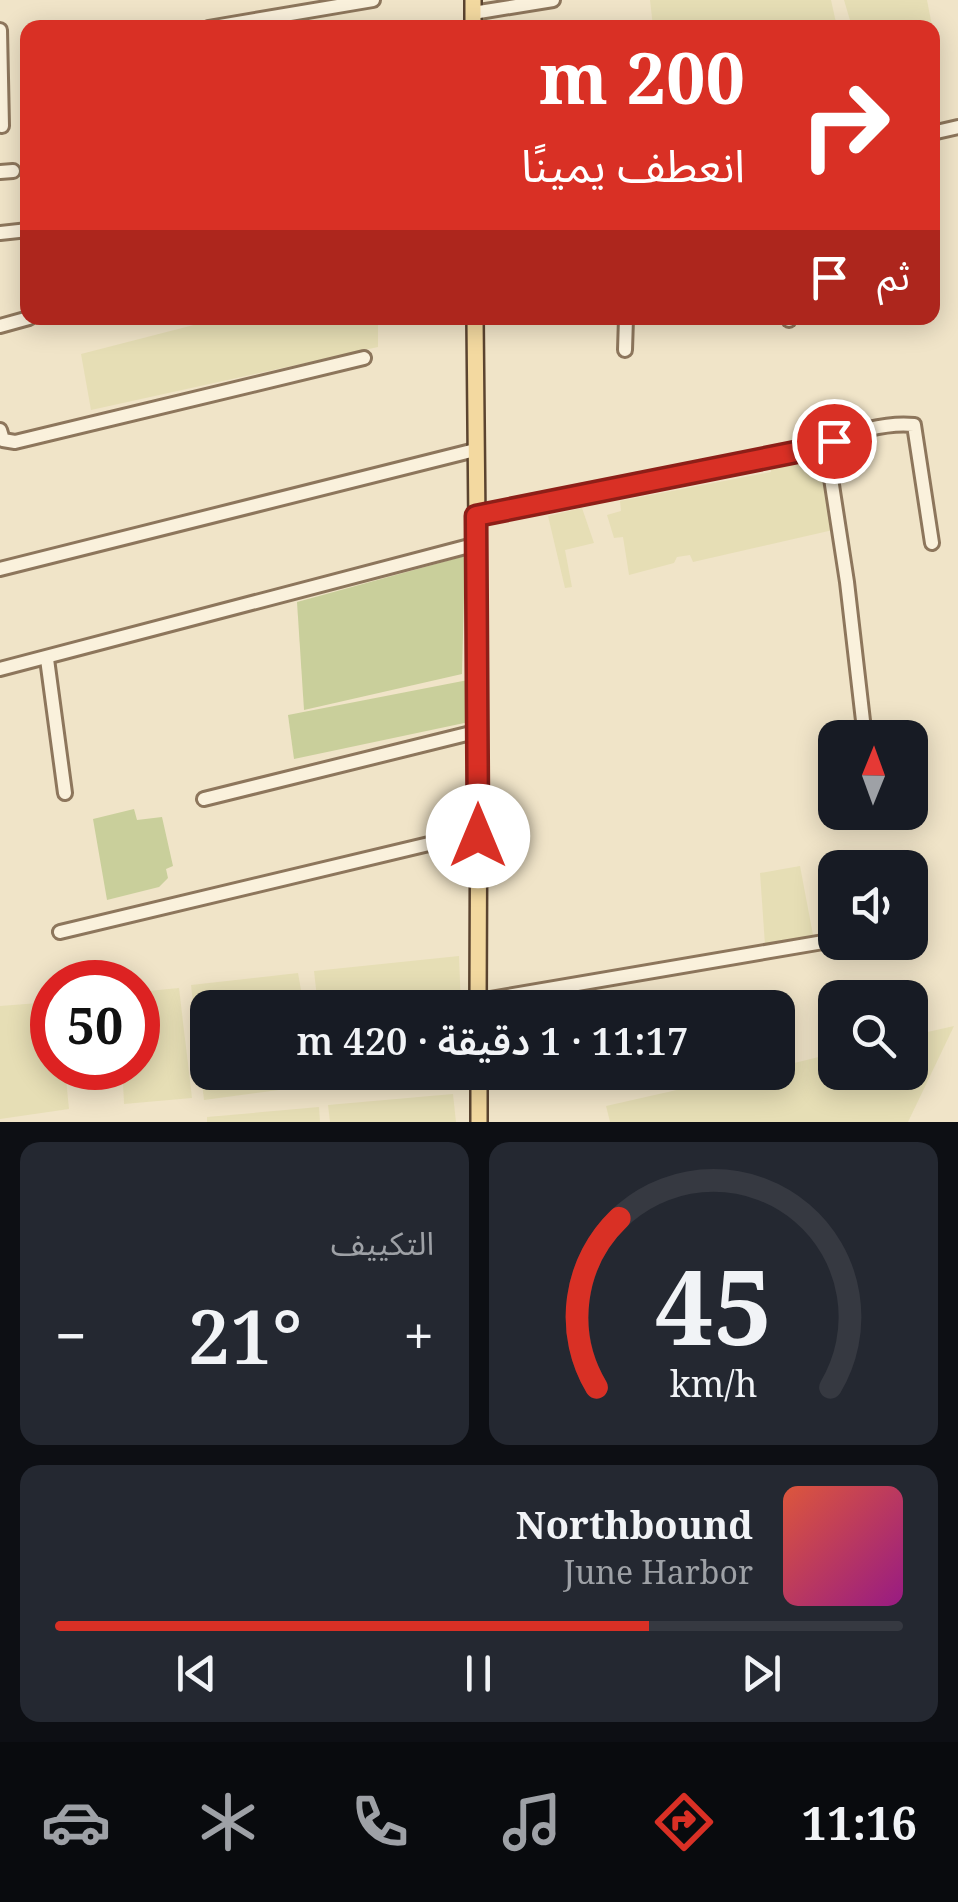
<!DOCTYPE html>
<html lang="ar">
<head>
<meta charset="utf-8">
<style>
  body { margin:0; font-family:"Noto Serif","Noto Sans Arabic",serif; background:#242831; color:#f1f3f6; direction:rtl; height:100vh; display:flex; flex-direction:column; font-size:38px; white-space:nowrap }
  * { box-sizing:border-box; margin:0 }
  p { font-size:32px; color:#9ea1a6 }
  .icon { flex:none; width:55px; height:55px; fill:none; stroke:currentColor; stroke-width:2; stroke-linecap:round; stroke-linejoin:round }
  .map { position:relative; height:1122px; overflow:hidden; direction:ltr }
  .sheet { display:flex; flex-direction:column; gap:20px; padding:20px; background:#0d0f14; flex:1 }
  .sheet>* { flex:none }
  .banner { position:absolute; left:20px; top:20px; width:920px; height:305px; border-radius:20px; box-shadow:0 5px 25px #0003; direction:rtl; background:#d93025; color:#fff; overflow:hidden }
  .needle { width:65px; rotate:1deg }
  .controls { position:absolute; left:818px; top:720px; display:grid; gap:20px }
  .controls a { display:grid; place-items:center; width:110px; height:110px; border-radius:20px; background:#171b24; box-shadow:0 5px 25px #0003; font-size:50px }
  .speed { position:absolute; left:30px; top:960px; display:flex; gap:20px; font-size:50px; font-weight:700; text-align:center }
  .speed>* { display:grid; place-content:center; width:130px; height:130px; border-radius:50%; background:#171b24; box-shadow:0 5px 25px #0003; line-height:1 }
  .speed .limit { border:15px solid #d22; background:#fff; color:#111 }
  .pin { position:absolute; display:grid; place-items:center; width:85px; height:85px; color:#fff; margin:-42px; border:5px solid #fff; border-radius:50%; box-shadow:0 2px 10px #0007 }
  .me { position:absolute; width:110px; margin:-55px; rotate:0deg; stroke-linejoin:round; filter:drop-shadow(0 0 8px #0008) }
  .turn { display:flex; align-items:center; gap:35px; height:210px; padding:0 30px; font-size:45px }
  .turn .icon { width:130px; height:130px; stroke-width:2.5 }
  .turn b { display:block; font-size:70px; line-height:85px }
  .then { display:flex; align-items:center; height:95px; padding:0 30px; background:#0003; gap:20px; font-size:38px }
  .big { font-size:75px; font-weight:600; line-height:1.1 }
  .sheet .card { flex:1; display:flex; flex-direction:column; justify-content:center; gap:15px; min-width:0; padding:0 35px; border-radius:20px; background:#242831 }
  .sheet .dial { align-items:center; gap:0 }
  .dial svg { height:260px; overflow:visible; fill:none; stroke:#363941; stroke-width:7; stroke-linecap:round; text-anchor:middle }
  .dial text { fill:#f1f3f6; stroke:none }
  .song { display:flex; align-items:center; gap:30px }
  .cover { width:120px; height:120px; border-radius:15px; background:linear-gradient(135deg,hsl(10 70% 55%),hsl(310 70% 35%)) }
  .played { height:10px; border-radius:5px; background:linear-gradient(90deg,#d93025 70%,#363941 70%) }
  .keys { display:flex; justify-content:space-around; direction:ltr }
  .heat { display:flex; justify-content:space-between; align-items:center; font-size:55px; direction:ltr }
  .sheet .tiles { flex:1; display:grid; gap:20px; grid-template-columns:1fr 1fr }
  .card:last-child { grid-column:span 2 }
  .trip { position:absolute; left:190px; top:990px; width:605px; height:100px; border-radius:20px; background:#171b24; box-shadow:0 5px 25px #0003; font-weight:600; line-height:100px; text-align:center; direction:rtl }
  .dock { display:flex; height:160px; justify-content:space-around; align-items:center; background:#090b0e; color:#9ea1a6 }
  .dock .icon { width:70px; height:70px }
  .dock .selected { color:#d93025 }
  .dock b { font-size:45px; color:#f1f3f6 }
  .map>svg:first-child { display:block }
</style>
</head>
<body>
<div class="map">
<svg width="958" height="1122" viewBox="0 0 958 1122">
  <rect width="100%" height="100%" fill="#f0e4c8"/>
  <!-- farmland -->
  <g fill="#e6deb5">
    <polygon points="650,0 831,0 837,27 653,27"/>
    <polygon points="844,0 927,0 939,62 933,63 932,28 852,27"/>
    <polygon points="221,318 378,318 378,347 91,410 81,354"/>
    <polygon points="822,452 833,530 693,562 690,555 677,557 674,563 629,575 623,537 614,538 607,515 621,511 620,501 771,472 771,464"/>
    <polygon points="582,508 594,543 565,550 572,587 565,588 548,516"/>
    <polygon points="800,866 813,935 765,945 760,873"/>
    <polygon points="459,956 461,1007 318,1007 314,971"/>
    <polygon points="298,973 304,1007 208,1008 208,1072 315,1073 317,1085 204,1100 191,985"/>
    <polygon points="179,988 192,1098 124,1104 123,1082 128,1080 127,1068 138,1068 138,992"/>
    <polygon points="52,1002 52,1068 65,1068 69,1109 0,1119 0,1006"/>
    <polygon points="954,1026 908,1122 610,1122 606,1106 752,1073 778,1072 778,1067 835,1053 835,1072 910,1072 910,1036"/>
    <polygon points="453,1094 456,1122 330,1122 328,1105"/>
    <polygon points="319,1107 320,1122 207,1122 207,1117"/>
  </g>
  <!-- green -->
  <g fill="#c9cf9b">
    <polygon points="465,556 462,674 304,710 297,602"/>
    <polygon points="468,680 469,722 294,759 288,715"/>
    <polygon points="134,809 137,820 162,817 173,866 166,869 168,878 159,887 107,900 93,819"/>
  </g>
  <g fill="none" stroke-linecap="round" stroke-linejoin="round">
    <defs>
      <g id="minor">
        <polyline points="473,13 553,0"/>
        <polyline points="208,28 373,0"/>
        <polyline points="0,30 2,126"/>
        <polyline points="932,133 958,127"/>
        <polyline points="0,172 13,171"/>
        <polyline points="0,233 28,230"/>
        <polyline points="789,318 789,320"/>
        <polyline points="0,326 29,318"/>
        <polyline points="625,350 626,318"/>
        <polyline points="0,430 3,440 15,442 364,358"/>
        <path d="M826 446C846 432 889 422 914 425L932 543"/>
        <polyline points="476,515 826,446 847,582 865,738"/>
        <polyline points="0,569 475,450"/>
        <polyline points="47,659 65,793"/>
        <polyline points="0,669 477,544"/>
        <polyline points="204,799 479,731"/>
        <polyline points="60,932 454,838 479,836"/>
        <polyline points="478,1001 835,940"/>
      </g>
      <g id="major">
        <polyline points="473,0 473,28"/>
        <polyline points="475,318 479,731 478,1008"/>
        <polyline points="479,1072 479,1122"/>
      </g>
    </defs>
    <!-- minor casing -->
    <use href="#minor" stroke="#8d765c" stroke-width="18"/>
    <!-- major casing -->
    <use href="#major" stroke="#5b4430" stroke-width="20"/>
    <!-- minor -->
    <use href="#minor" stroke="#faf1dc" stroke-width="12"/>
    <!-- major -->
    <use href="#major" stroke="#f3d9a0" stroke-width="15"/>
  </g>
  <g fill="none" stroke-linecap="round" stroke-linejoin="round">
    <defs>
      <polyline id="route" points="478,836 476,516 826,446 834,441"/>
    </defs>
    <!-- route casing -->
    <use href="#route" stroke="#8d1f18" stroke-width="25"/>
    <!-- route -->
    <use href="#route" stroke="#d93025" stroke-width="18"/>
  </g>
</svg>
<div class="controls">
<a><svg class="needle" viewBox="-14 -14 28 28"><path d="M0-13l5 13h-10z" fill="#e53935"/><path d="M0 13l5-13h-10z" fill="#9ea1a6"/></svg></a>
<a><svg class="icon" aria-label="sound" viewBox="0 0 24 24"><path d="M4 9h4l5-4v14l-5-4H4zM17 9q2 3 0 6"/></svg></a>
<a><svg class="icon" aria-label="search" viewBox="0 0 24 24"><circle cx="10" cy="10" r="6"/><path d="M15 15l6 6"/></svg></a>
</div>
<div class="speed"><div class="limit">50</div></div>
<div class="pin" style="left:834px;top:441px;background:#d93025"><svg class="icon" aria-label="arrive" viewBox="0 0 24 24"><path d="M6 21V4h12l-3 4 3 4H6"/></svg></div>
<svg class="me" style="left:478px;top:836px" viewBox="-20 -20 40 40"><circle r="19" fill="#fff"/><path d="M0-13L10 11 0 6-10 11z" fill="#d93025"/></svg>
<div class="trip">11:17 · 1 دقيقة · 420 m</div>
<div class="banner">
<div class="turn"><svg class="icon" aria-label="right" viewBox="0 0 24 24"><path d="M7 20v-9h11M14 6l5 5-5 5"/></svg><div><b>200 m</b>انعطف يمينًا</div></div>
<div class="then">ثم<svg class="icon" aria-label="arrive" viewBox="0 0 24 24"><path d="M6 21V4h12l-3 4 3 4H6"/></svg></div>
</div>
</div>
<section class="sheet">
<div class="tiles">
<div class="card dial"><svg viewBox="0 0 100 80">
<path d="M14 69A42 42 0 1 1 86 69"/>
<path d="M14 69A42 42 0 0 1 21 17" stroke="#d93025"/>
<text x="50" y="56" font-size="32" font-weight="700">45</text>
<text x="50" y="72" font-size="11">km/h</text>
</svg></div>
<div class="card"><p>التكييف</p>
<div class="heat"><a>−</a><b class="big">21°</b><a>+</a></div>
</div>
<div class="card">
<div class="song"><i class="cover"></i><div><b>Northbound</b><p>June Harbor</p></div></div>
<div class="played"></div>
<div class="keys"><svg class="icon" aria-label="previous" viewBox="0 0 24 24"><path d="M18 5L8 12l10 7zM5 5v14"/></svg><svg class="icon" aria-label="pause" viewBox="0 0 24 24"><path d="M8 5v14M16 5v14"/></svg><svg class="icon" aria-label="next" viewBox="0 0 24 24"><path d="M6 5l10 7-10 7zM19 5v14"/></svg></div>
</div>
</div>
</section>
<nav class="dock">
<b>11:16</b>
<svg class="icon selected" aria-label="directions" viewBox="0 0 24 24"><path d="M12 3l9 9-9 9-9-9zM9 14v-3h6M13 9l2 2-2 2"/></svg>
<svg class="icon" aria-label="music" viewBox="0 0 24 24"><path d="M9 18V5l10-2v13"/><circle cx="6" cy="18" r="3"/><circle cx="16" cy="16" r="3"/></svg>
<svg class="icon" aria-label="phone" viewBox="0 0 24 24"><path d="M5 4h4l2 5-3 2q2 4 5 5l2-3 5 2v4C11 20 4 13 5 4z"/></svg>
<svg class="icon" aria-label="climate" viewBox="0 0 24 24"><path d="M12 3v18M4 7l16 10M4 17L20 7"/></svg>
<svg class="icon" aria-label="car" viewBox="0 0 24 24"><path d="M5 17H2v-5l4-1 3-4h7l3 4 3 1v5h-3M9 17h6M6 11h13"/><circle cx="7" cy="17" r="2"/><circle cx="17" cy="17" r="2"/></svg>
</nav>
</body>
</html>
